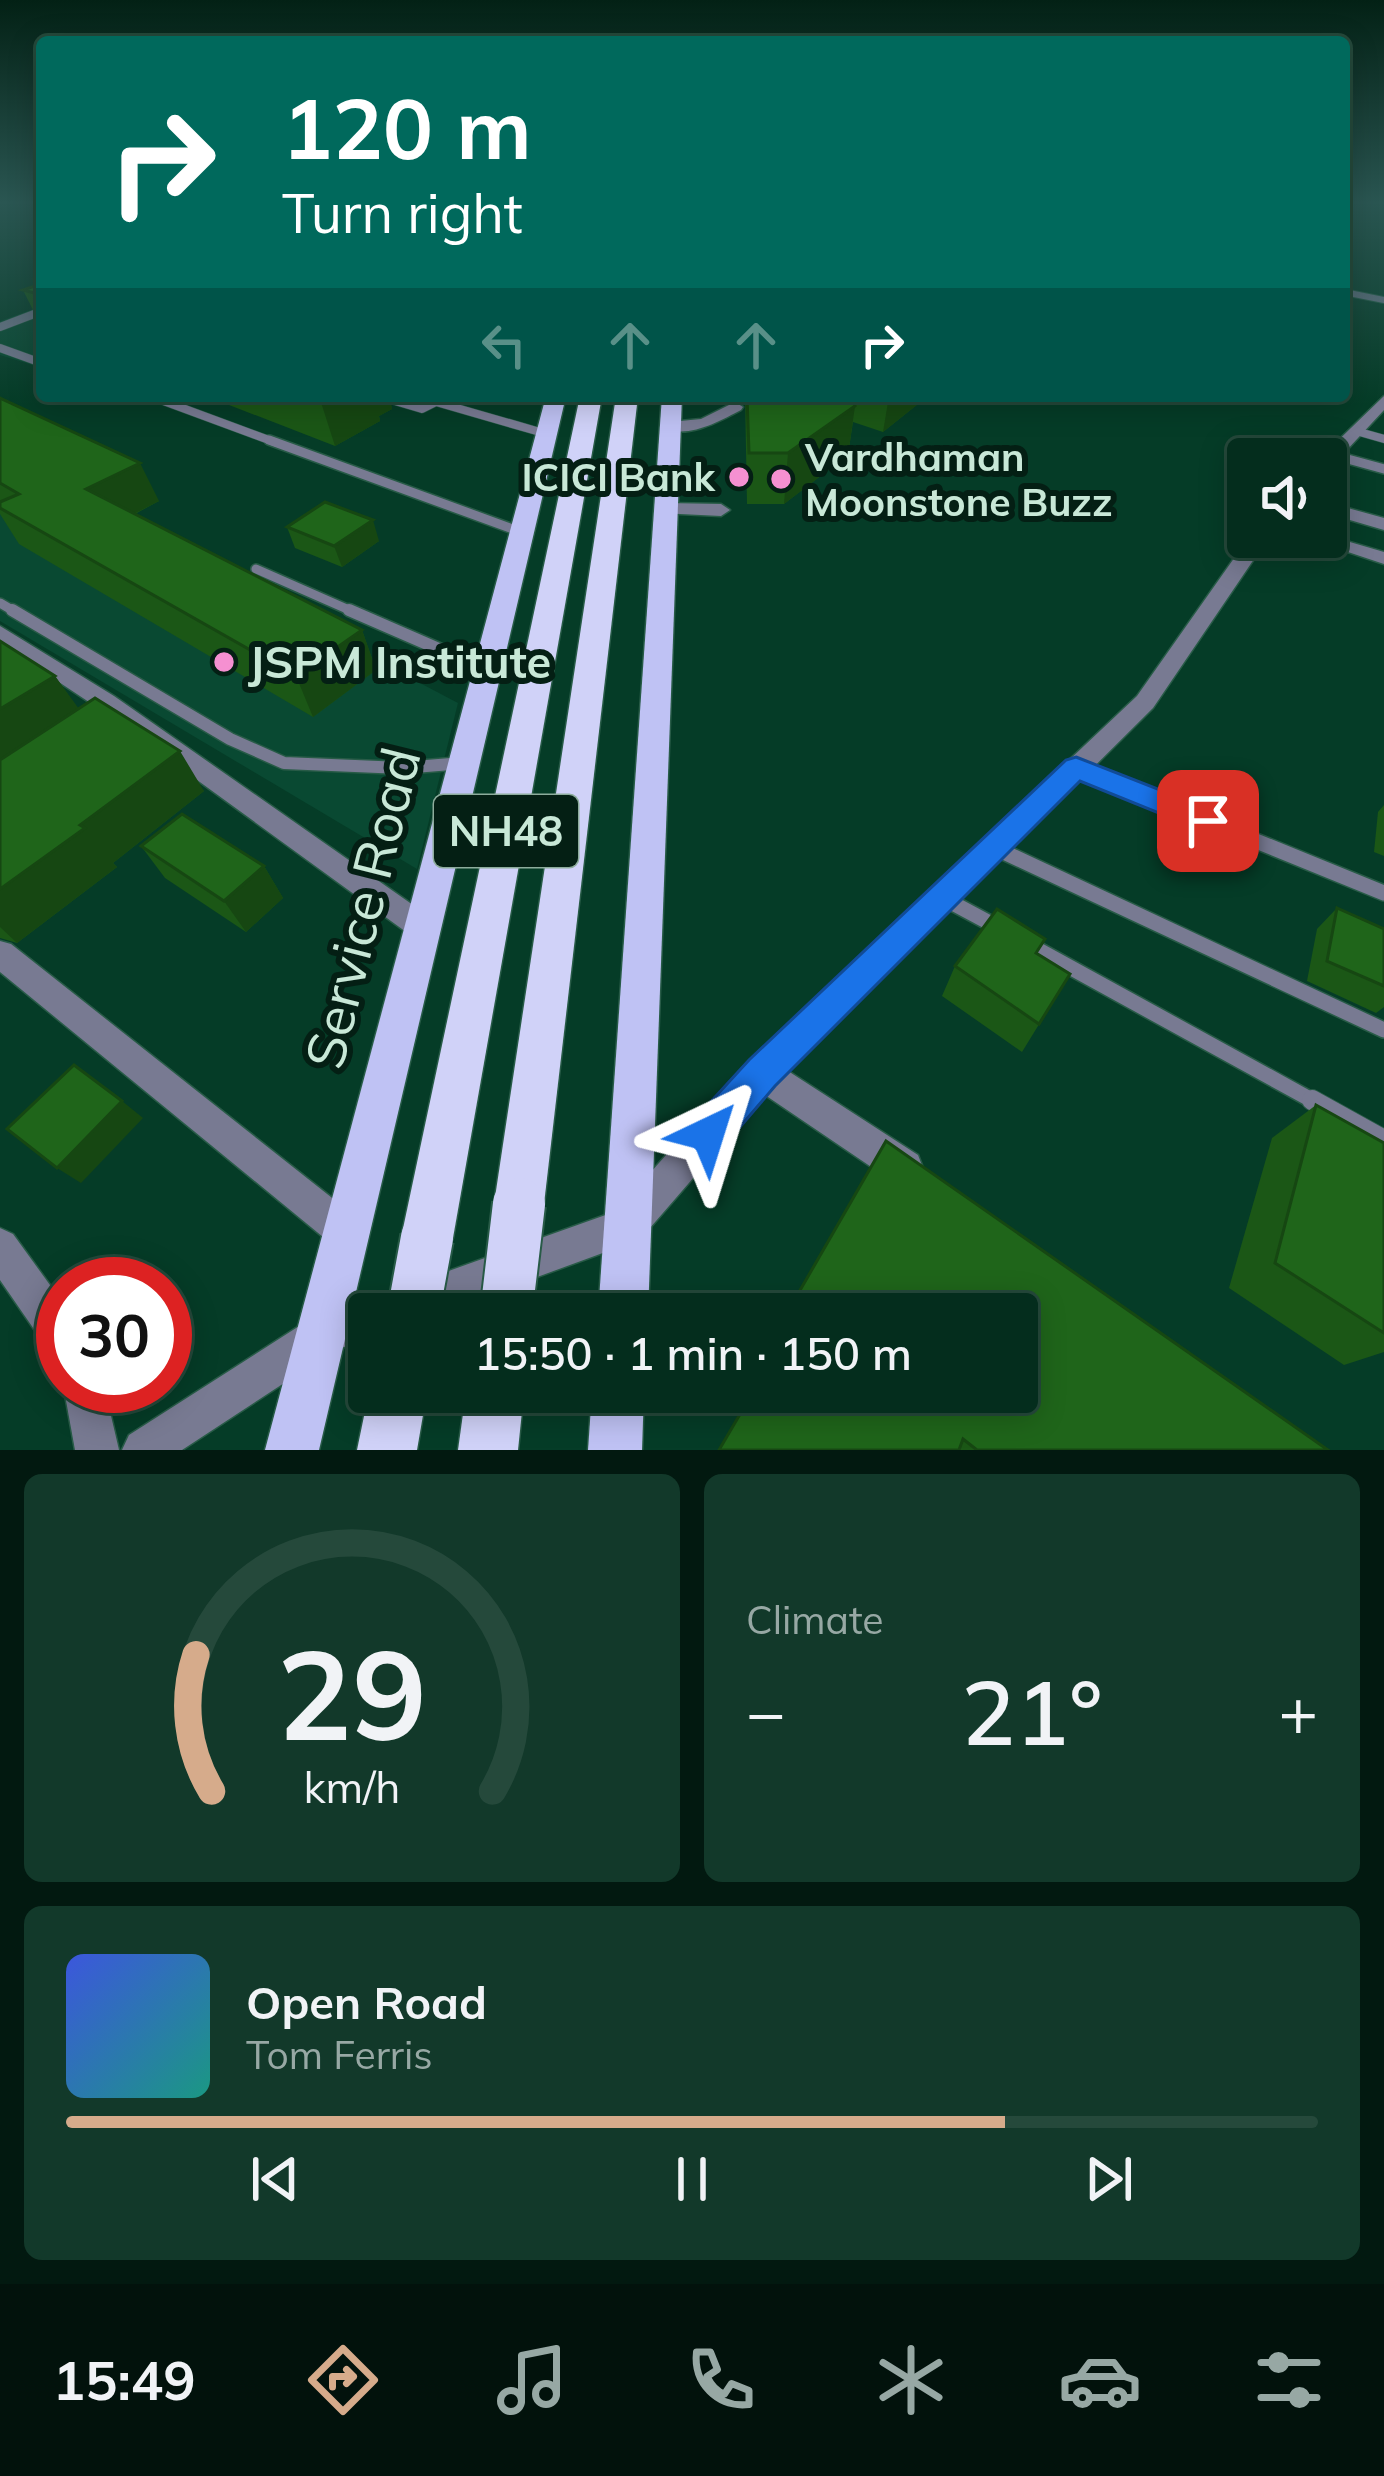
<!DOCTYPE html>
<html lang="en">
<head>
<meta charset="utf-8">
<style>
  body { margin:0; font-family:Mulish,sans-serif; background:#12392a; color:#f1f3f6; height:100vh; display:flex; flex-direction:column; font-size:45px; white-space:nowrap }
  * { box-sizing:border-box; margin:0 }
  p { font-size:39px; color:#97a8a4 }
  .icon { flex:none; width:66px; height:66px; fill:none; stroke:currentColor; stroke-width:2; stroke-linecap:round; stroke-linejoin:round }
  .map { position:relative; height:1450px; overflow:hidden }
  .panel { display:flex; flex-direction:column; gap:24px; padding:24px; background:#021910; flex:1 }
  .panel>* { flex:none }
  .banner { position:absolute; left:36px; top:36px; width:1314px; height:366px; border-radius:12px; box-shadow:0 6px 30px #0003,0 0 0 3px #25493b; background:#00695c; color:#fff; overflow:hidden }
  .buttons { position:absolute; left:1227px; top:438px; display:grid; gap:24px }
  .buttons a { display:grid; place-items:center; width:120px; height:120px; border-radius:12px; background:#042d1d; box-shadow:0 6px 30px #0003,0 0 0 3px #25493b; font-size:60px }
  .speed { position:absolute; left:36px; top:1257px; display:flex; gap:24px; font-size:60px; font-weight:700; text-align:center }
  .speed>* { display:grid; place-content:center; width:156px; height:156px; border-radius:50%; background:#042d1d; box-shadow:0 6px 30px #0003,0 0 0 3px #25493b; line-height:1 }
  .speed .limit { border:18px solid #d22; background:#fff; color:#111 }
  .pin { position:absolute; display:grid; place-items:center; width:102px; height:102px; color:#fff; margin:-51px; border-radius:24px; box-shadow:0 6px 18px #0006 }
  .me { position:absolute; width:132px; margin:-66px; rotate:41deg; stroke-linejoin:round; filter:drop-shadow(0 0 9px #0008) }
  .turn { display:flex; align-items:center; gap:42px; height:252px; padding:0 48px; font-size:54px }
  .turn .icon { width:156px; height:156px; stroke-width:2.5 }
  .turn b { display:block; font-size:84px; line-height:102px }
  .lanes { display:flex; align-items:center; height:114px; padding:0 48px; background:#0003; justify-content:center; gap:60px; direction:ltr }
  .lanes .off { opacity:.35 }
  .big { font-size:90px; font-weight:600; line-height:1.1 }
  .panel .tile { flex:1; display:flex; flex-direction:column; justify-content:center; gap:18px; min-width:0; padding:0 42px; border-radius:18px; background:#12392a }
  .panel .dial { align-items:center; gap:0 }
  .dial svg { height:312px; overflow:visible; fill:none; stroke:#25493b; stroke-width:7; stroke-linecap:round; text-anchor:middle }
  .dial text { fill:#f1f3f6; stroke:none }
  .song { display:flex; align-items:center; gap:36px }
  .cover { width:144px; height:144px; border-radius:18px; background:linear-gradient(135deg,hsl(230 70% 55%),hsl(170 70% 35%)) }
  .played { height:12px; border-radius:6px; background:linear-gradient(90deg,#d6ab8b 75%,#25493b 75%) }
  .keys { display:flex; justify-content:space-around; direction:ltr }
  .heat { display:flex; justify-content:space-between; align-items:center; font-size:66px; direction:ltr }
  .panel .tiles { flex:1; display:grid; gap:24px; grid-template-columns:1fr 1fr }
  .tile:last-child { grid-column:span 2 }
  .trip { position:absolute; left:348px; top:1293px; width:690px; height:120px; border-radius:12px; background:#042d1d; box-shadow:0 6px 30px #0003,0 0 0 3px #25493b; font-weight:600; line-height:120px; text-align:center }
  .menu { display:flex; height:192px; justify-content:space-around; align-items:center; background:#02120c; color:#97a8a4 }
  .menu .icon { width:84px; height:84px }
  .menu .active { color:#d6ab8b }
  .menu b { font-size:54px; color:#f1f3f6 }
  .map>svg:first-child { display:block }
</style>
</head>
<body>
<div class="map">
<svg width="1384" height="1450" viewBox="0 0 1384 1450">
  <rect width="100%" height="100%" fill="#053c27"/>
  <!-- built -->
  <g fill="#094932">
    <polygon points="42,306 42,368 0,355 0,321"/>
    <polygon points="0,462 458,703 417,869 0,621"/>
  </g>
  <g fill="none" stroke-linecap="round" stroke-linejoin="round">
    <defs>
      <polyline id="service-far5" points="1344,292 1384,300"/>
      <g id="service-far4">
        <polyline points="0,327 42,311"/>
        <polyline points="0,348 36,361 42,358"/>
        <polyline points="150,396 277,443"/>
        <polyline points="378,396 422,409 436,402 547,434"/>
        <polyline points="1356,431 1384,439"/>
      </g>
      <g id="service-far3">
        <polyline points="269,440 521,532"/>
        <polyline points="1333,455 1384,469"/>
        <polyline points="256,569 356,613"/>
        <polyline points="0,603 17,613"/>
      </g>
      <g id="service-far2">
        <polyline points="12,610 230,739 284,763 402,768 463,763"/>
        <polyline points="349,610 487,670"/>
        <polyline points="1077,768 1227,829"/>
      </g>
      <g id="service-far1">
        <polyline points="1219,826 1384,893"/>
        <polyline points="993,847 1384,1030"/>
        <polyline points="945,899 1001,929"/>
        <polyline points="1024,942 1317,1103"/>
      </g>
      <polyline id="service" points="1312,1100 1384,1140"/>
      <g id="minor">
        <polygon points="1384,396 1384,410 1332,466 1326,467 1326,459 1320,458"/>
        <path d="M735 402 743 407 741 410C718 422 686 440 662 427L670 422 701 419Z"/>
        <polygon points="1326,502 1384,518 1384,530 1326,513"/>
        <polygon points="666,503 721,504 730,510 721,516 660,513 660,505"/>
        <polygon points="1326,535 1384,552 1384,564 1303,537"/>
        <polygon points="1249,537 1269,537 1153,708 788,1071 918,1155 923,1168 918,1181 905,1186 892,1181 765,1095 643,1236 630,1242 617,1236 611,1223 617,1210 750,1061 1137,696"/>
        <polygon points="0,626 114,696 433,919 438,928 433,937 423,941 413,937 98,708 0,643"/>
        <polygon points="0,941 11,944 360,1220 366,1233 360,1246 347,1252 334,1246 0,972"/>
        <polygon points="0,1228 13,1234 63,1303 63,1357 49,1351 0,1280"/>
        <polygon points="63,1384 104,1386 119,1450 75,1450"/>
      </g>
      <g id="tertiary">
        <polygon points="628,1207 641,1213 647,1226 641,1239 436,1314 400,1314 395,1302 401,1288"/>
        <polygon points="369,1298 383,1304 387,1314 369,1314 369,1338 333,1351 182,1450 122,1450 129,1435 307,1321"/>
      </g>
      <g id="primary">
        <polygon points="546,396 566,396 319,1450 265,1450"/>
        <polygon points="662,396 682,396 648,1314 598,1314"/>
        <polygon points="592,1392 644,1392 642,1450 588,1450"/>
      </g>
      <g id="trunk">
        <polygon points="580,396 602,396 453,1238 445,1256 427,1264 409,1256 401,1238"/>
        <polygon points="616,396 638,396 544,1204 537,1222 519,1229 501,1222 494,1204"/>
        <polygon points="369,1392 427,1392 417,1450 357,1450"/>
        <polygon points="466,1392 524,1392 518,1450 458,1450"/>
      </g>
    </defs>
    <!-- service-far5 casing -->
    <use href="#service-far5" stroke="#285b47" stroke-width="8"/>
    <!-- service-far4 casing -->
    <use href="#service-far4" stroke="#285b47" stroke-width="9"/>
    <!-- service-far3 casing -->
    <use href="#service-far3" stroke="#285b47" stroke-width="12"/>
    <!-- service-far2 casing -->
    <use href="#service-far2" stroke="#285b47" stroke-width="15"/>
    <!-- service-far1 casing -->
    <use href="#service-far1" stroke="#285b47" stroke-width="18"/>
    <!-- service casing -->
    <use href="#service" stroke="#285b47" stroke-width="22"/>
    <!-- minor casing -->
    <use href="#minor" stroke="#285b47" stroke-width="3"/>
    <!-- tertiary casing -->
    <use href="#tertiary" stroke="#285b47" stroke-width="3"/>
    <!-- primary casing -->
    <use href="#primary" stroke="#285b47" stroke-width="3"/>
    <!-- trunk casing -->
    <use href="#trunk" stroke="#285b47" stroke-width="3"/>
    <!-- service-far5 -->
    <use href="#service-far5" stroke="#787a92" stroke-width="6"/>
    <!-- service-far4 -->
    <use href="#service-far4" stroke="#787a92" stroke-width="8"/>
    <!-- service-far3 -->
    <use href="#service-far3" stroke="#787a92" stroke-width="9"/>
    <!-- service-far2 -->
    <use href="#service-far2" stroke="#787a92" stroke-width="12"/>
    <!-- service-far1 -->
    <use href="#service-far1" stroke="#787a92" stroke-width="15"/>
    <!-- service -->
    <use href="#service" stroke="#787a92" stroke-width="20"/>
    <!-- minor -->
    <use href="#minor" fill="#787a92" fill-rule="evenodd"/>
    <!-- tertiary -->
    <use href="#tertiary" fill="#787a92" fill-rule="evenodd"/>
    <!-- primary -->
    <use href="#primary" fill="#bfc2f4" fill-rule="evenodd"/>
    <!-- trunk -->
    <use href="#trunk" fill="#d0d2f8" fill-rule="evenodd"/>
    <defs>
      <g id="trunk-bridge">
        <polyline points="413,1314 427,1238"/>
        <polyline points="506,1314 519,1204"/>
      </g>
    </defs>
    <!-- trunk-bridge casing -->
    <use href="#trunk-bridge" stroke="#285b47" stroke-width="56" stroke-linecap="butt"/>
    <!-- trunk-bridge -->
    <use href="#trunk-bridge" stroke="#d0d2f8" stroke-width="52"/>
  </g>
  <!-- wall -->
  <g fill="#1b5716">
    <polygon points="42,277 42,322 39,322 23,290 35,286"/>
    <polygon points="206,396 389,396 392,409 379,416 380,421 335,446"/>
    <polygon points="745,396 928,396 883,432 853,422 848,455 784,504 747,504"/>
    <polygon points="0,398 159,501 135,514 362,630 376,670 313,717 19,544 0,514"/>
    <polygon points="287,527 379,541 342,567 295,548"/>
    <polygon points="0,641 55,676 78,709 204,791 113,863 117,867 17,943 0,938 0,760 58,722 0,759"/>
    <polygon points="1384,805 1384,856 1374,852 1378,812"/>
    <polygon points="141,846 264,866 283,898 246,932 165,878"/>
    <polygon points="1337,908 1384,929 1384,1007 1376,1013 1307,981 1317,929"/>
    <polygon points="1045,939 1037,953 1070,974 1022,1052 942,996 955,966"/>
    <polygon points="1316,1105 1384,1143 1384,1352 1344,1365 1229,1288 1272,1138"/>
    <polygon points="886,1141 1328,1450 719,1450 753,1392 1017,1392 1017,1314 789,1314 795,1299"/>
  </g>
  <!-- shaded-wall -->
  <g fill="#164712">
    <polygon points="319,396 389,396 392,409 379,416 380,421 335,446"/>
    <polygon points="889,396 928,396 883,432"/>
    <polygon points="855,406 848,455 784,504 788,453"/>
    <polygon points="140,463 159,501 108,527 86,489"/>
    <polygon points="373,520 379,541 342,567 334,546"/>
    <polygon points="362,630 376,670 313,717 296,676"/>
    <polygon points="55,676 79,709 0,759 0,709"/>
    <polygon points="180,751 204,791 113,863 117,867 17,943 0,927 0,889 80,825"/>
    <polygon points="264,866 283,898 246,932 224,901"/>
    <polygon points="122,1101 143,1118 81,1183 57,1168"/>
  </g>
  <!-- building -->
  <g fill="#1f651a" stroke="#164712" stroke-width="3">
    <polygon points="42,277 42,295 23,290 35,286 34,279"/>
    <polygon points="747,396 852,396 855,406 788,453 749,453"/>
    <polygon points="0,398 140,463 86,489 362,630 296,676 0,508 0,502 19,494 0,483"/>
    <polygon points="325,502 373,520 334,546 287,527"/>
    <polygon points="0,641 55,676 0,709"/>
    <polygon points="95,698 180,751 80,825 85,828 0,889 0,760"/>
    <polygon points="182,814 264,866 224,901 141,846"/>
    <polygon points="1337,908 1384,929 1384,986 1327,961"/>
    <polygon points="997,909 1045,939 1036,953 1070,974 1039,1024 955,966"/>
    <polygon points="74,1065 122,1101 57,1168 7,1129"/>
    <polygon points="1316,1105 1384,1143 1384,1333 1275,1263"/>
    <polygon points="886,1141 1328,1450 977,1450 963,1439 959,1450 719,1450 753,1392 1017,1392 1017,1314 797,1314 802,1305 795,1299"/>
  </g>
  <!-- sky -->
  <linearGradient id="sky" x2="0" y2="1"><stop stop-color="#032115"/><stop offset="0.5" stop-color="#2a5652"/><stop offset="1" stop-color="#2a5652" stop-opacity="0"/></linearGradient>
  <rect width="1384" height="405" fill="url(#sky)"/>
  <!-- route -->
  <polygon fill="#1a73e8" stroke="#114b97" stroke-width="3" points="1076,757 1219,813 1223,821 1219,830 1208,833 1080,781 775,1086 722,1148 708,1154 694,1148 689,1134 694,1120 749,1060 1066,760"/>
  <!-- markers -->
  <g fill="#f590d1" stroke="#041f14" stroke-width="4.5">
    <circle cx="739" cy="477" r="12"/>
    <circle cx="781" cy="479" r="12"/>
    <circle cx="224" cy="662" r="12"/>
  </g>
  <g text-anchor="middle" stroke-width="12" stroke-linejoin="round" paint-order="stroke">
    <!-- far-poi labels -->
    <g font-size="39" font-weight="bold" fill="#c8e8d7" stroke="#041f14" text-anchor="start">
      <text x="805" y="471">Vardhaman<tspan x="805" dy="45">Moonstone Buzz</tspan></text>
      <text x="715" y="491" text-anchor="end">ICICI Bank</text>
    </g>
    <!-- shield labels -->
    <rect fill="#041f14" stroke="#8dac9c" stroke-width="3" x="434" y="795" width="144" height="72" rx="9"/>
    <g font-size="42" font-weight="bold" fill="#c8e8d7">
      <text x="506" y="846">NH48</text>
    </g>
    <!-- poi labels -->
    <g font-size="45" font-weight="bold" fill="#c8e8d7" stroke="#041f14" text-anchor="start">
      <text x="248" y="678">JSPM Institute</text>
    </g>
    <!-- near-street labels -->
    <g font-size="54" fill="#c8e8d7" stroke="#041f14">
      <text transform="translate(363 908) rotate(-76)" y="19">Service Road</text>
    </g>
  </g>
</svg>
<div class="buttons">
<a><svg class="icon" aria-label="sound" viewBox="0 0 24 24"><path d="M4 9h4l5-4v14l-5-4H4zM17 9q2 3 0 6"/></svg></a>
</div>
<div class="speed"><div class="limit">30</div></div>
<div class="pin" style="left:1208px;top:821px;background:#d93025"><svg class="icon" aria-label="arrive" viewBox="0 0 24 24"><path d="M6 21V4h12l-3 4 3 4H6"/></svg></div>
<svg class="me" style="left:708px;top:1134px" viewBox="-20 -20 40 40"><path d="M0-17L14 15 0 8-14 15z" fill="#1a73e8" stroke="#fff" stroke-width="4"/></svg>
<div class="trip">15:50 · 1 min · 150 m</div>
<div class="banner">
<div class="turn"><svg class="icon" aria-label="right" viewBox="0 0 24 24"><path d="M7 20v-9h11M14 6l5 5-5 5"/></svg><div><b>120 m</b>Turn right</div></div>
<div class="lanes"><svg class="icon off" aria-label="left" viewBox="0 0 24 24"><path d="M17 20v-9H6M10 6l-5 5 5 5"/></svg><svg class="icon off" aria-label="ahead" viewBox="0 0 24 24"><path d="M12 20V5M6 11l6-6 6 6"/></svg><svg class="icon off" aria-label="ahead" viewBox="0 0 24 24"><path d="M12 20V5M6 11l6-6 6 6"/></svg><svg class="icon" aria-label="right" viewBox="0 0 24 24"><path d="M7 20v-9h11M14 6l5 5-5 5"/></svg></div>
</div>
</div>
<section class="panel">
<div class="tiles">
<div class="tile dial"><svg viewBox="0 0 100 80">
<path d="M14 69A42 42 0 1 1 86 69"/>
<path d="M14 69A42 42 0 0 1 10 34" stroke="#d6ab8b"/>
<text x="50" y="56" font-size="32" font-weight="700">29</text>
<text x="50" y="72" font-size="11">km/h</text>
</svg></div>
<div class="tile"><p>Climate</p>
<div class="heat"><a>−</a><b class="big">21°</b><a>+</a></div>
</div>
<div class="tile">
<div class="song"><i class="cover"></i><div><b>Open Road</b><p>Tom Ferris</p></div></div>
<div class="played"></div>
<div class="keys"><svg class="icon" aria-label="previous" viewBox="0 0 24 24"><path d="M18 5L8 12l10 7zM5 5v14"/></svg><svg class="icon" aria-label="pause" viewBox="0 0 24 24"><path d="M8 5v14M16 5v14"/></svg><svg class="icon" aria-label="next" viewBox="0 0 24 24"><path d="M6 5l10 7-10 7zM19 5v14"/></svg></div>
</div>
</div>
</section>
<nav class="menu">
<b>15:49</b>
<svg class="icon active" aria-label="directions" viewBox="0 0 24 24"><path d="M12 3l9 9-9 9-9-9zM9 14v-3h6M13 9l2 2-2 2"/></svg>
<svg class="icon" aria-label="music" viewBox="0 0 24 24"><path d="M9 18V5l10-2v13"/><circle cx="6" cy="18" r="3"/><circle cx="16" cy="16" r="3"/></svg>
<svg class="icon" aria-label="phone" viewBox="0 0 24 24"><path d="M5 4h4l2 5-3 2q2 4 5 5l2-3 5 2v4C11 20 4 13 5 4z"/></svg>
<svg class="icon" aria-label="climate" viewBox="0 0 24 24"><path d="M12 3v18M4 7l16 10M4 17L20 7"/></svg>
<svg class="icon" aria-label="car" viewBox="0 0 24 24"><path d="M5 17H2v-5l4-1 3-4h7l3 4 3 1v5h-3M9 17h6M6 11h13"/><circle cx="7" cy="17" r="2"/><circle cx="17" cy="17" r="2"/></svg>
<svg class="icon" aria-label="filters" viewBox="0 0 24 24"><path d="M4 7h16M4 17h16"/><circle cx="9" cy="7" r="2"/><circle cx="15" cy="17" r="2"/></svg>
</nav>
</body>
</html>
